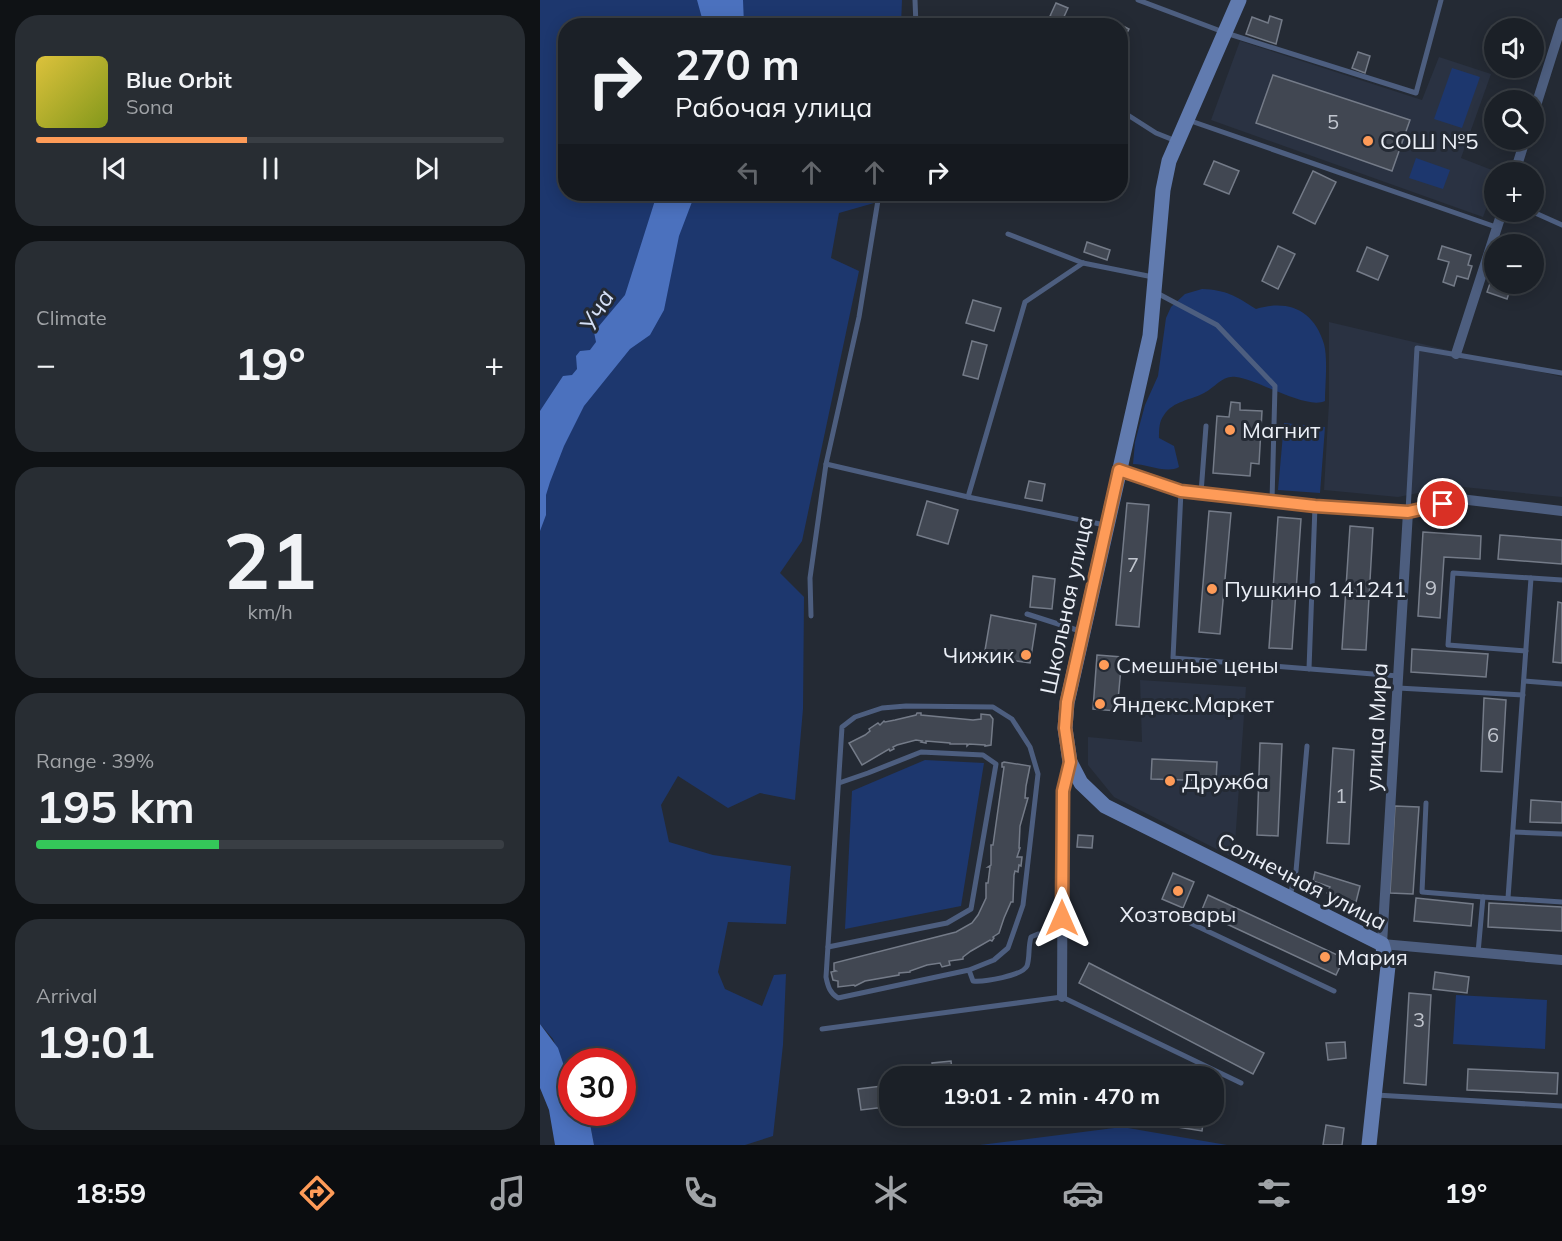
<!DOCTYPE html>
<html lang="en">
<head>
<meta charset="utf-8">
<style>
  body { margin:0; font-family:Mulish,sans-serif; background:#282d33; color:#f1f3f6; height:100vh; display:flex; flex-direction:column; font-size:22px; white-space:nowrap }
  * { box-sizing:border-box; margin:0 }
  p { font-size:20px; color:#a0a3a7 }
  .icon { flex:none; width:33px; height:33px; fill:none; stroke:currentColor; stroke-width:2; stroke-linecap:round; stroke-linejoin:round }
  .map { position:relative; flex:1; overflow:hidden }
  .panel { display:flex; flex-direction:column; gap:15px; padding:15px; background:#0f1215; width:540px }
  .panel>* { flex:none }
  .top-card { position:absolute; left:18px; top:18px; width:570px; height:183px; border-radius:24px; box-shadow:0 3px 15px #0003,0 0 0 2px #393e44; background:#1b2027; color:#f1f3f6; overflow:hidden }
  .controls { position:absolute; left:944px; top:18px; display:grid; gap:12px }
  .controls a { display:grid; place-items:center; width:60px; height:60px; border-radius:50%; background:#1b2027; box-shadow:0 3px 15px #0003,0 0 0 2px #393e44; font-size:30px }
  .speed { position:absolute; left:18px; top:1048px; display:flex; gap:12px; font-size:30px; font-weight:700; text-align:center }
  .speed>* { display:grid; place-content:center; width:78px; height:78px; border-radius:50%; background:#1b2027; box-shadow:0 3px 15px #0003,0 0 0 2px #393e44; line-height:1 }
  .speed .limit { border:9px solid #d22; background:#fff; color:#111 }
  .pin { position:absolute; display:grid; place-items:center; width:51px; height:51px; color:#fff; margin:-26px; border:3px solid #fff; border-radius:50%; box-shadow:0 2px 6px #0007 }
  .me { position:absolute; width:66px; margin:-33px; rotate:0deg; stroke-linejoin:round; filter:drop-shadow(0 0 4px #0008) }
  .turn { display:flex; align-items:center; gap:21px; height:126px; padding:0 18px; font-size:27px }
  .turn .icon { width:78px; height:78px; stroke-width:2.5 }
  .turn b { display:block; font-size:42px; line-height:51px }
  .lanes { display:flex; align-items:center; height:57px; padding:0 18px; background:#0003; justify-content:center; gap:30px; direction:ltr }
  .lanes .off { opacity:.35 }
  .big { font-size:45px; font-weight:700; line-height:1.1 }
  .panel .widget { flex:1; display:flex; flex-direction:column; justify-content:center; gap:9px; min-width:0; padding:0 21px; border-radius:24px; background:#282d33 }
  .panel .dial { align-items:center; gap:0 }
  .dial b { font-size:78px; line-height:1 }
  .song { display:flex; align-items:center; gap:18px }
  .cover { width:72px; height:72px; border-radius:9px; background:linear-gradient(135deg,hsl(50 70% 55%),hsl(70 70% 35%)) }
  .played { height:6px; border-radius:3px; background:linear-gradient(90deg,#fe9b58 45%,#393e44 45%) }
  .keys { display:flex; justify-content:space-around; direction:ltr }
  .heat { display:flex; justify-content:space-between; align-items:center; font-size:33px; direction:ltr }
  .charge { height:9px; border-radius:4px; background:linear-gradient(90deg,#34c759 39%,#393e44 0) }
  .trip { position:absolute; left:339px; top:1066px; width:345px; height:60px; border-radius:24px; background:#1b2027; box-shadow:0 3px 15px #0003,0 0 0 2px #393e44; font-weight:700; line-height:60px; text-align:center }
  .dock { display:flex; height:96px; justify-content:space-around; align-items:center; background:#0b0d10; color:#a0a3a7 }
  .dock .icon { width:42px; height:42px }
  .dock .active { color:#fe9b58 }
  .dock b { font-size:27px; color:#f1f3f6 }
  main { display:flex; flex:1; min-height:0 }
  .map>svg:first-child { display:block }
</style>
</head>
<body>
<main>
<section class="panel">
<div class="widget">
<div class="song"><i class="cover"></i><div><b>Blue Orbit</b><p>Sona</p></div></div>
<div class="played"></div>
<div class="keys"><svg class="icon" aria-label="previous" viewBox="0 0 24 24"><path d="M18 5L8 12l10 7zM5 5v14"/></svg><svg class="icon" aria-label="pause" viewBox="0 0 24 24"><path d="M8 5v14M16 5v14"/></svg><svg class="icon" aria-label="next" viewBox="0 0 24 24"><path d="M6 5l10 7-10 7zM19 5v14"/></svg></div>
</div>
<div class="widget"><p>Climate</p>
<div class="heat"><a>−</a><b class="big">19°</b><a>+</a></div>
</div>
<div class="widget dial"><b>21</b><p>km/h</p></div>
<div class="widget"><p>Range · 39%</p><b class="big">195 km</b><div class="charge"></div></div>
<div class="widget"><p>Arrival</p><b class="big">19:01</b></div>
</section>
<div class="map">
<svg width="1022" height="1145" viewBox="0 0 1022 1145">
  <rect width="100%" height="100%" fill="#242a34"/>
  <!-- built -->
  <g fill="#2a3242">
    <polygon points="700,41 882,100 899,57 951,74 921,158 957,172 954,172 954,188 943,217 671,120"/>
    <polygon points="789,322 1022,377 1022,497 913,486 858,497 784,490 789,402"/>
    <polygon points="600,680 706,687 694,858 574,797 548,765 548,737 602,742"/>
  </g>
  <!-- green -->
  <g fill="#1d376e">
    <polygon points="0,0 362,0 361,25 26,26 26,194 336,194 334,203 299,213 291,258 319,271 262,541 240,573 264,597 263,709 255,800 220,793 188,808 138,776 121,805 129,842 173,855 251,866 246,924 188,922 178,972 185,989 222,1006 234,975 246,974 243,1045 233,1136 205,1145 54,1145 48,1113 82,1113 82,1062 32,1062 31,1079 28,1078 13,1039 0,1024"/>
    <polygon points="912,68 940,77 922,128 894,119"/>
    <polygon points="876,158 910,170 903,189 869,178"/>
    <path d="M662 289C686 290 696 296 716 309 748 299 774 310 784 344 788 359 785 385 785 401 766 410 717 379 696 377 682 375 676 387 664 393 651 400 633 401 624 415 619 421 619 430 619 438L634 446 639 467C627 474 607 464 593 464L595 442 605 405 618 376 626 318 631 307 645 294Z"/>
    <polygon points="744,423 785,427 780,493 738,490"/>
    <polygon points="385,760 444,763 421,906 305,929 312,791"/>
    <polygon points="916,995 1007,1000 1005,1049 913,1044"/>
    <polygon points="582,1127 687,1145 440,1145"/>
  </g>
  <!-- water -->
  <g fill="#4b71be">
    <polygon points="157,0 203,0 204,25 161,25 162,18"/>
    <polygon points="117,194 155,194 139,236 124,310 110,335 90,349 44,406 24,446 10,482 6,495 6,515 0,531 0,411 23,376 32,375 37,369 36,356 40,351 50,350 56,342 54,332 85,295"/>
    <polygon points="0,1024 18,1048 28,1078 31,1079 32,1113 48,1113 54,1145 15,1145 9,1110 0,1088"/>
  </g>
  <!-- building -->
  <g fill="#414752" stroke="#747b88" stroke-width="1.5">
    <polygon points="516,3 528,8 522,21 510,16"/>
    <polygon points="730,16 742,20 736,44 706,34 712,17 728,23"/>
    <polygon points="577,23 589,29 580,46 580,26 576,26"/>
    <polygon points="818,52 830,56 825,73 812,68"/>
    <polygon points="733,75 870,120 852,171 716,123"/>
    <polygon points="674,161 699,171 689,194 664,184"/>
    <polygon points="773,171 796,182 775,224 753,213"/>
    <polygon points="547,242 570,250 567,260 544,252"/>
    <polygon points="738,246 755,254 738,289 722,281"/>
    <polygon points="902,246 931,255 928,265 932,266 928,279 917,276 914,286 903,282 909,262 898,259"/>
    <polygon points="827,247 848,256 838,280 817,271"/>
    <polygon points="954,272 954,284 972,284 967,299 947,292"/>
    <polygon points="433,300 461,308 454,331 426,323"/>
    <polygon points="432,341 447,345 438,379 423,375"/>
    <polygon points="691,402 700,403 700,410 722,411 719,464 711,463 710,476 673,473 677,416 689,417"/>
    <polygon points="489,481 505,484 502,501 485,498"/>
    <polygon points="387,501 418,510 408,544 377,535"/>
    <polygon points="587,503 609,505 599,627 576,625"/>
    <polygon points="669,511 691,513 680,634 659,632"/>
    <polygon points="738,517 761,519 752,649 729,648"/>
    <polygon points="810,526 833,528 826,650 802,649"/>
    <polygon points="883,532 941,536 940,559 904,557 900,618 878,616"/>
    <polygon points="960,535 1022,540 1022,564 958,559"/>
    <polygon points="493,576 515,579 512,609 490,607"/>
    <polygon points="1018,602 1022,603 1022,663 1013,662"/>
    <polygon points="451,615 496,624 490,663 444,656"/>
    <polygon points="872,649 948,654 946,677 871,672"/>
    <polygon points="557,655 582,657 577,711 553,709"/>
    <polygon points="944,698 966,700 962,772 941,771"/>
    <polygon points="377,713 381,713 381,715 433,720 441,719 441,714 450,715 453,719 451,745 445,746 445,745 429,744 427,746 427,744 410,744 410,743 386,741 386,743 381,742 382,741 376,740 357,745 353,747 354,749 350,751 349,749 322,765 309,743 325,735 330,731 329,729 338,723 340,725 344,721 345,722 355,720 376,715"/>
    <polygon points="720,743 742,744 738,836 717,835"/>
    <polygon points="793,748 814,750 809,844 787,843"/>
    <polygon points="612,759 677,762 676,781 611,779"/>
    <polygon points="464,762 490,766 486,786 485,798 488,798 480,826 479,848 480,848 477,857 482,857 481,866 479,865 478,872 475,871 474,875 473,902 471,902 464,918 459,933 453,937 454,938 452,941 450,940 431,951 423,957 423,959 409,961 410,965 402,967 400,963 387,965 370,971 370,972 359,973 359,975 325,981 315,986 314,985 298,987 298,981 293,980 291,972 296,971 294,970 294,963 416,932 432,923 438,915 446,898 446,883 448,883 450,867 448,867 451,865 451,845 453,845 464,767 462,767 462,763"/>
    <polygon points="991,800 1022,802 1022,823 990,822"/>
    <polygon points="855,806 879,807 873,894 850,893"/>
    <polygon points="538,835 553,836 552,848 537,847"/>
    <polygon points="775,872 820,886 816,902 787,893 790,887 773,881"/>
    <polygon points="633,873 654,882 643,908 622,899"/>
    <polygon points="668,895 804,958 796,975 661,912"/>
    <polygon points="876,898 933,904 931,926 874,921"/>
    <polygon points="949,903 1022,907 1022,931 948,927"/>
    <polygon points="549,963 724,1053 713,1074 539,983"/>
    <polygon points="895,972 929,977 927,993 893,989"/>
    <polygon points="869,993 891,995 886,1085 864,1083"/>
    <polygon points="805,1042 806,1058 788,1060 786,1043"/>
    <polygon points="411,1061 413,1077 394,1077 392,1063"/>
    <polygon points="928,1069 1018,1073 1017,1094 927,1090"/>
    <polygon points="606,1070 623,1073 623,1077 605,1077"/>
    <polygon points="342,1086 345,1107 321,1110 318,1089"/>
    <polygon points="639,1116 664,1116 662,1131 638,1127"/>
    <polygon points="786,1125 804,1128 802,1145 783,1145"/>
  </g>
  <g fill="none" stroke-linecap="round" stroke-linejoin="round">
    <!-- lane -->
    <g stroke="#4d5e7f" stroke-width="5">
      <polyline points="375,0 376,26"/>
      <polyline points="598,0 686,33 876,93 901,0"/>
      <polyline points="580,110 616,133 636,141"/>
      <polyline points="648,120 956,227"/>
      <polyline points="993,212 1022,225"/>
      <polyline points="468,234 543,263 613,277"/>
      <polyline points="615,292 677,325 735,386 732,501"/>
      <polyline points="286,464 428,497 565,525"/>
      <polyline points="641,491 633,658 858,676"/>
      <polyline points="661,493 666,426"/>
      <polyline points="428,497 485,302 543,263"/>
      <polyline points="868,511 877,348 1022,373"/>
      <polyline points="487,614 540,631"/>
      <polyline points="271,616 270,578 286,464 319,317 339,194"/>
      <polyline points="986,651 908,645 913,573 1022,580"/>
      <polyline points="769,669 775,506"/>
      <polyline points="984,681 1022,684"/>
      <polyline points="858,688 983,695"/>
      <polyline points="886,803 882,892 943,897"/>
      <polyline points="974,832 1022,834"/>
      <polyline points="750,896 756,871 767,746"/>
      <polyline points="968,898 991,578"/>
      <polyline points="646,917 644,920 794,991"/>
      <polyline points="288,947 407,923 431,909 456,764 443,755 381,752 328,773 299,783"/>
      <polyline points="938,953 943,897 1022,902"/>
      <path d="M429 970 454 960 468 948 483 905 498 774 490 747 472 719 453 707 366 706 342 708 315 717 302 727 286 977C288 987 290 993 298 998L429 970 433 981C444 982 482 976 487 966 490 957 488 947 491 937L498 934H522"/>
      <polyline points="282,1029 522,997 701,1083"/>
      <polyline points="836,1095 1022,1106"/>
    </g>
    <!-- street -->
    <g stroke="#4d5e7f" stroke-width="10">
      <polyline points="993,115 1022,23"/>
      <polyline points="975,172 985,140"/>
      <polyline points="916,354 962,212"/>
      <polyline points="579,470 641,491 775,506 868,512 920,499 1022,511"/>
      <polyline points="868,512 842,944 1022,960"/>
      <polyline points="522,997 523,791 530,762"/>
    </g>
    <!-- secondary -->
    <polyline stroke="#617baf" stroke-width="15" points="699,0 629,161 623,190 610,336 527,703 525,728 530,762 541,783 565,806 842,944 848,966 829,1145"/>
  </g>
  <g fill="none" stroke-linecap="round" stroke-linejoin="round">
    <defs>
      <polyline id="route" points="522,918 523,791 530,762 525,728 527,702 579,470 641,491 775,506 868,512 903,504"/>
    </defs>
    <!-- route casing -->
    <use href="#route" stroke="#a56539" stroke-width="15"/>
    <!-- route -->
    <use href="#route" stroke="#fe9b58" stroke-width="10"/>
  </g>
  <!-- markers -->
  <g fill="#fe9b58" stroke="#242a34" stroke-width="2">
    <circle cx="828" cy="141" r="6"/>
    <circle cx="690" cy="430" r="6"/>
    <circle cx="672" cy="589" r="6"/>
    <circle cx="486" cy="655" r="6"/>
    <circle cx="564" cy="665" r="6"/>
    <circle cx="560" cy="704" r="6"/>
    <circle cx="630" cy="781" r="6"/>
    <circle cx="638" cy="891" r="6"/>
    <circle cx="785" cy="957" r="6"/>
  </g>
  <g text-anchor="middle" stroke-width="6" stroke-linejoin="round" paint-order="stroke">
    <!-- number labels -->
    <g font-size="20" fill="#c0c5ce">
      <text x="793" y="129">5</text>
      <text x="593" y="572">7</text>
      <text x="891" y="595">9</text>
      <text x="953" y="742">6</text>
      <text x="801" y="803">1</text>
      <text x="879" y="1027">3</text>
    </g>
    <!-- poi labels -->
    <g font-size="22" fill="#ebeff7" stroke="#242a34" text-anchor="start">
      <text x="840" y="149">СОШ №5</text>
      <text x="702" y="438">Магнит</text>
      <text x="684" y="597">Пушкино 141241</text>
      <text x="474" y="663" text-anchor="end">Чижик</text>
      <text x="576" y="673">Смешные цены</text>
      <text x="572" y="712">Яндекс.Маркет</text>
      <text x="642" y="789">Дружба</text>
      <text x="638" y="922" text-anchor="middle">Хозтовары</text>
      <text x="797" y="965">Мария</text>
    </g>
    <!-- street labels -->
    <g font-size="22" fill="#ebeff7" stroke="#242a34">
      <text transform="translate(526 605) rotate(-78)" y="8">Школьная улица</text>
      <text transform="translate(836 727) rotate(-87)" y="8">улица Мира</text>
      <text transform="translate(762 881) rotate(27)" y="8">Солнечная улица</text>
    </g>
    <!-- water labels -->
    <g font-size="24" font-style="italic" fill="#d5e0f6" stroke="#242a34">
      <text transform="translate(57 311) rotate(-60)" y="8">Уча</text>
    </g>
  </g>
</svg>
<div class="controls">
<a><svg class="icon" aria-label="sound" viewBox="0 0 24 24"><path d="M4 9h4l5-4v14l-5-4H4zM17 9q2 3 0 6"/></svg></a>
<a><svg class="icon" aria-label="search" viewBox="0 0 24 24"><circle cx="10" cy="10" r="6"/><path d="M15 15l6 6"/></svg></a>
<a>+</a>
<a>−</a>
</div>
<div class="speed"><div class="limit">30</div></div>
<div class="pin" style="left:903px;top:504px;background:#d93025"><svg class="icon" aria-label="arrive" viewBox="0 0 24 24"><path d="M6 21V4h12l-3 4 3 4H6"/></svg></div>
<svg class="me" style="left:522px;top:918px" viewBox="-20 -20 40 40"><path d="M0-17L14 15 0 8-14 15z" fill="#fe9b58" stroke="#fff" stroke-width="4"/></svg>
<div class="trip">19:01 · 2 min · 470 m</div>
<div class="top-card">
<div class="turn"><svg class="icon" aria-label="right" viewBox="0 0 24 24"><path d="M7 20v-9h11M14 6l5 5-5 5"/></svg><div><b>270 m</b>Рабочая улица</div></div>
<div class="lanes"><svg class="icon off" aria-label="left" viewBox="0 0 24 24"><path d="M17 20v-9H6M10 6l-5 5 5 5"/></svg><svg class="icon off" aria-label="ahead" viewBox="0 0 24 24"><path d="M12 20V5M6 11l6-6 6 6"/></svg><svg class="icon off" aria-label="ahead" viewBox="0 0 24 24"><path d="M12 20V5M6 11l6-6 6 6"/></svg><svg class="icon" aria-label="right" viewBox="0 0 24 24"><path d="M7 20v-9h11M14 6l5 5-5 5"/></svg></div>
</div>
</div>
</main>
<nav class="dock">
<b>18:59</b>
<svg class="icon active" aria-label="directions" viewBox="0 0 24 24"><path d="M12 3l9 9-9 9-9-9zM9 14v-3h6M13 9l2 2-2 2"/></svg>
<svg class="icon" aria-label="music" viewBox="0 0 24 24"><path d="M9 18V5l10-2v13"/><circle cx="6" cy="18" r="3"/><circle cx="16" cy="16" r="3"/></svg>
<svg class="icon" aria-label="phone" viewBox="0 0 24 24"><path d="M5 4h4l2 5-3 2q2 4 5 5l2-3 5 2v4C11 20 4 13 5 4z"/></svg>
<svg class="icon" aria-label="climate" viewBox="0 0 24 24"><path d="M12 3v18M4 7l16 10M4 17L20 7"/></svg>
<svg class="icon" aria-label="car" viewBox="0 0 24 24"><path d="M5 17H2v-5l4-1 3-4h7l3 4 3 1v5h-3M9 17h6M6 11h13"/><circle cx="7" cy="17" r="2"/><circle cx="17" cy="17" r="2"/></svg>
<svg class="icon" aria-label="filters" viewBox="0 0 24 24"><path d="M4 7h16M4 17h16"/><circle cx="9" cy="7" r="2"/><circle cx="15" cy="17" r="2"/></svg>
<b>19°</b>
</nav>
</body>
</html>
